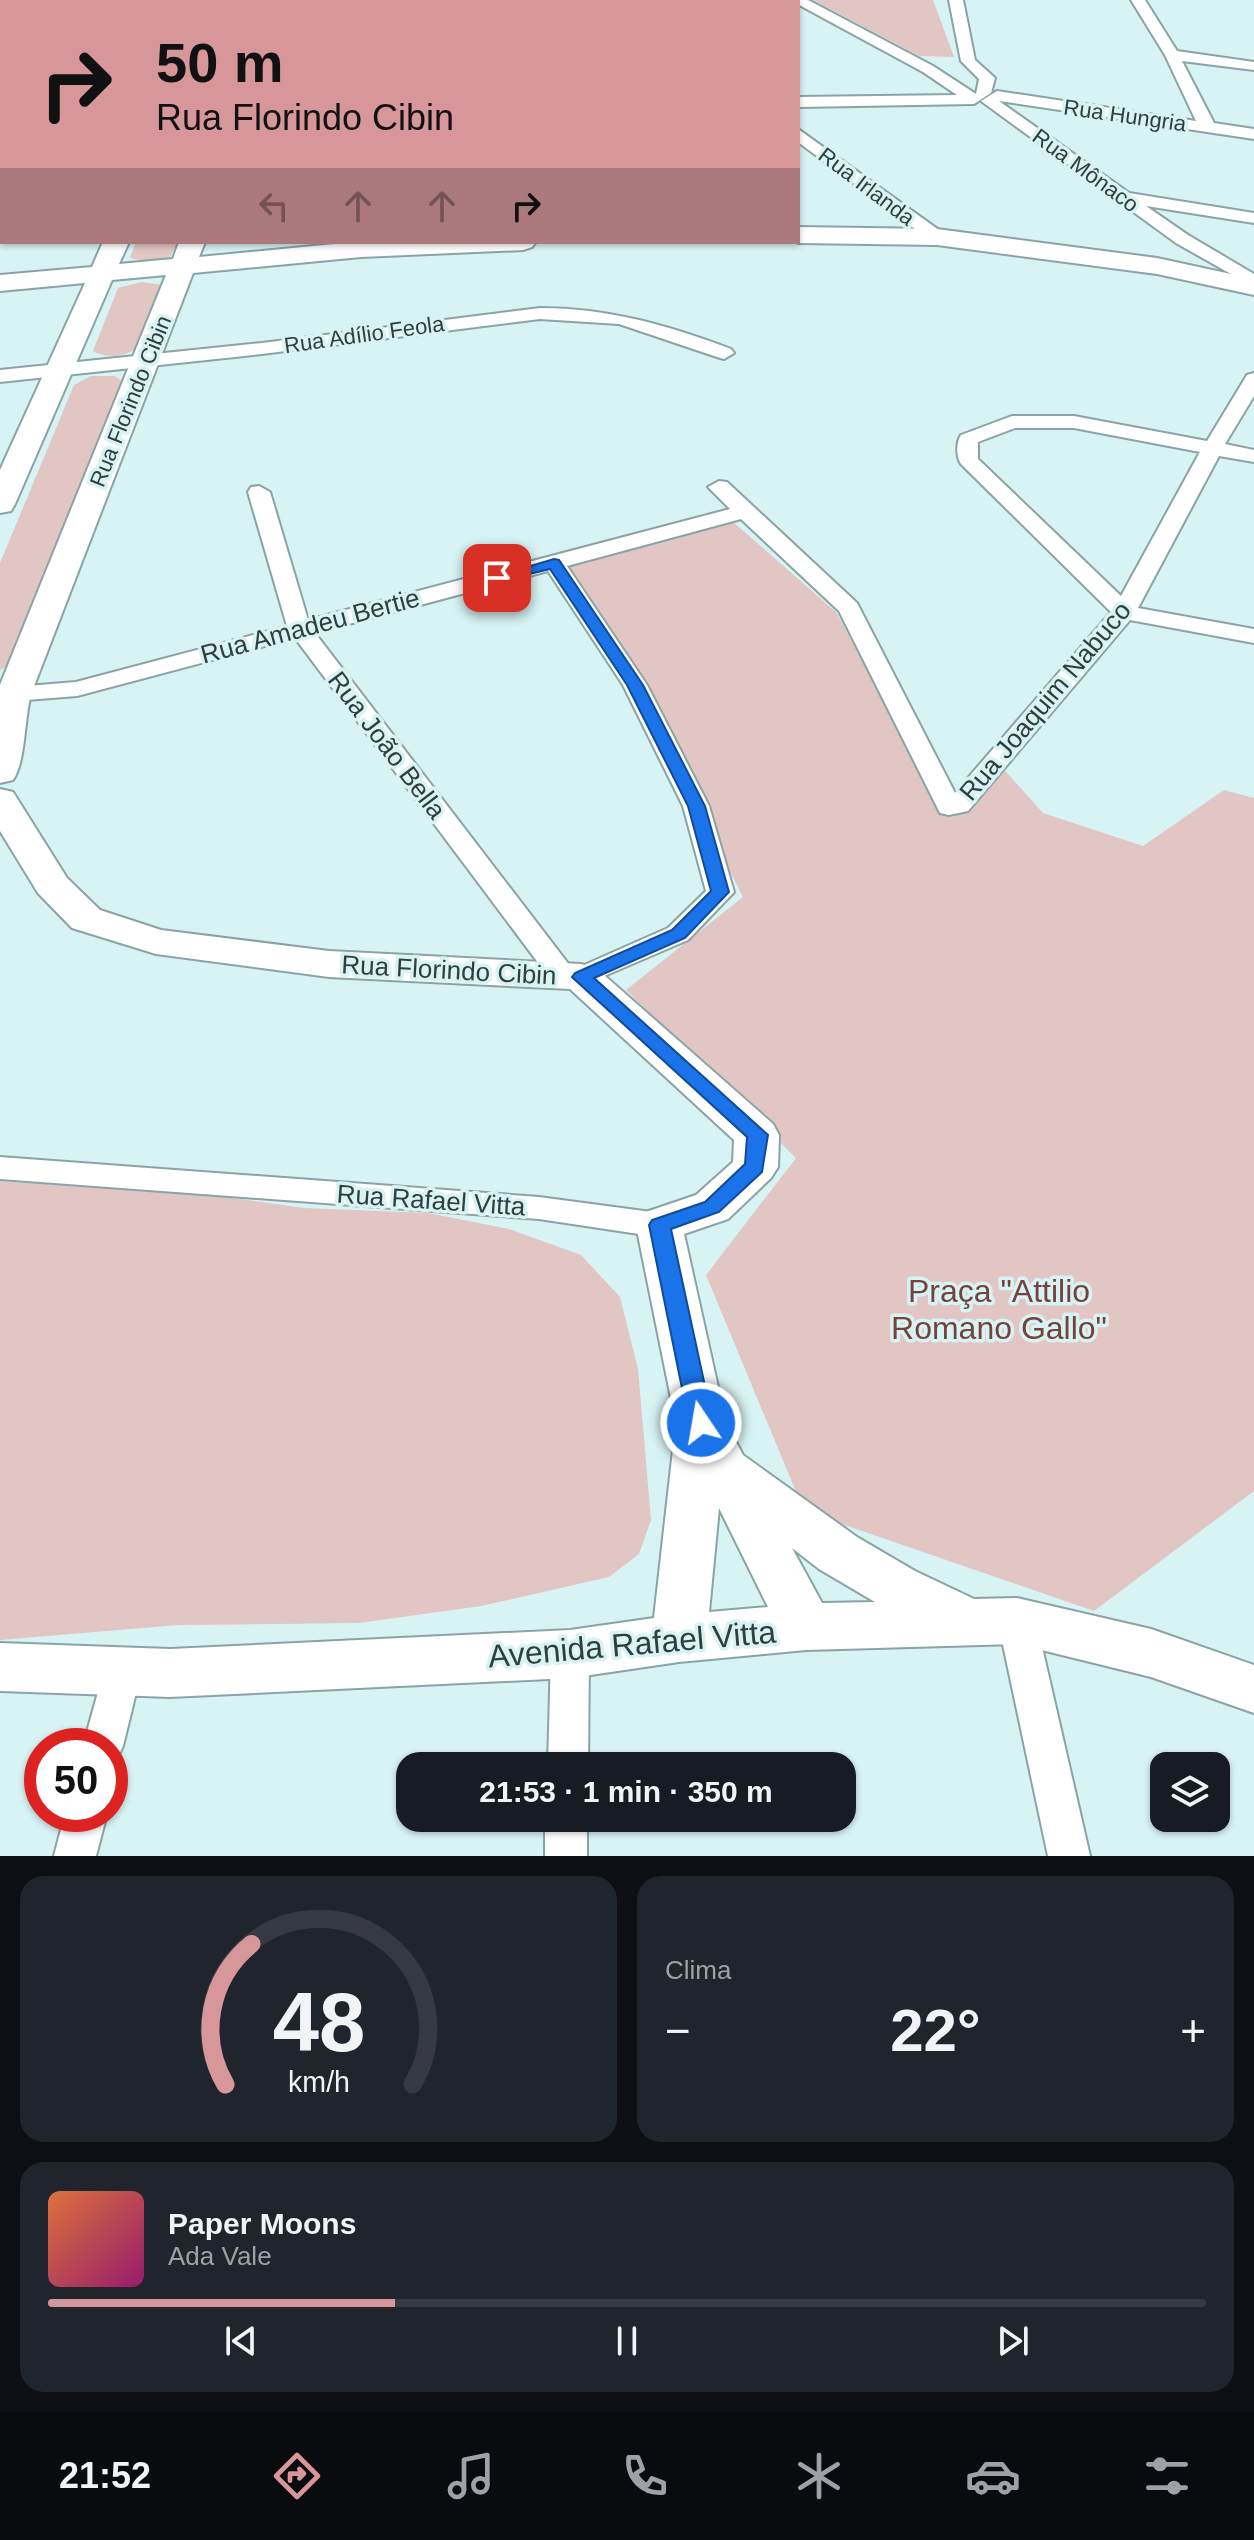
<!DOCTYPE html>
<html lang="pt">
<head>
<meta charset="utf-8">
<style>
  body { margin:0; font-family:Arial,sans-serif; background:#20242c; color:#f1f3f6; height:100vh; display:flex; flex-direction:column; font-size:30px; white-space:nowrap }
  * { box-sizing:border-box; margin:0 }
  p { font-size:26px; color:#9ea1a6 }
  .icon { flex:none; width:44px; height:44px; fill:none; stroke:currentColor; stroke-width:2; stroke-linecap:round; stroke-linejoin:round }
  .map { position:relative; height:1856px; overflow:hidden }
  .details { display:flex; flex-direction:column; gap:20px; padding:20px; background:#0d0f14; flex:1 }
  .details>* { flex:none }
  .hud { position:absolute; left:0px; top:0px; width:800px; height:244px; box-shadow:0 2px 6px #0004; background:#d6969a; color:#111; overflow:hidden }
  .fabs { position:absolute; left:1150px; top:1752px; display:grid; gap:16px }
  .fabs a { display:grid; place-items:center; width:80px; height:80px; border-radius:16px; background:#171b24; box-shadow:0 2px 6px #0004; font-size:40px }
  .speed { position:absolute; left:24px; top:1728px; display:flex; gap:16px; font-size:40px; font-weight:700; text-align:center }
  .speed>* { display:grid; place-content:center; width:104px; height:104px; border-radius:50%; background:#171b24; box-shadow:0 2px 6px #0004; line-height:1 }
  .speed .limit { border:12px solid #d22; background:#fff; color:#111 }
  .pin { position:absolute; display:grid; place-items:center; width:68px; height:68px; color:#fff; margin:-34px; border-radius:16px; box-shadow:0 4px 12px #0006 }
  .me { position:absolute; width:88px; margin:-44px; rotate:348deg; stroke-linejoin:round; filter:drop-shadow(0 0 6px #0008) }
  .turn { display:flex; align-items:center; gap:28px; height:168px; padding:0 24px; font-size:36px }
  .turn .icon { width:104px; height:104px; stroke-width:2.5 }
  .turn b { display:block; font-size:56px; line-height:68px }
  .lanes { display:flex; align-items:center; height:76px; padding:0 24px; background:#0003; justify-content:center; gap:40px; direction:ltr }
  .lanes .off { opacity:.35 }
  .big { font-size:60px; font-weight:600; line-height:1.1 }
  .details .tile { flex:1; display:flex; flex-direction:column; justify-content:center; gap:12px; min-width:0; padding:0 28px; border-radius:24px; background:#20242c }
  .details .dial { align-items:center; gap:0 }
  .dial svg { height:208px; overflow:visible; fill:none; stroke:#363941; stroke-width:7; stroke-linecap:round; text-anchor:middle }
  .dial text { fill:#f1f3f6; stroke:none }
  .song { display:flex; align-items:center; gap:24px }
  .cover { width:96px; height:96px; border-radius:12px; background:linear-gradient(135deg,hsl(20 70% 55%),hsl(320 70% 35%)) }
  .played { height:8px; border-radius:4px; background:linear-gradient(90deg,#d6969a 30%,#363941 30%) }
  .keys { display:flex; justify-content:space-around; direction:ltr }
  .heat { display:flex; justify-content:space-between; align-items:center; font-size:44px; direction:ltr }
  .details .tiles { flex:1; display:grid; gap:20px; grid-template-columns:1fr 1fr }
  .tile:last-child { grid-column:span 2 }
  .trip { position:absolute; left:396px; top:1752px; width:460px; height:80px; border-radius:24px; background:#171b24; box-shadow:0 2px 6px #0004; font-weight:600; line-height:80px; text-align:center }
  .tabs { display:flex; height:128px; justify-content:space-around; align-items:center; background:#090b0e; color:#9ea1a6 }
  .tabs .icon { width:56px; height:56px }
  .tabs .current { color:#d6969a }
  .tabs b { font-size:36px; color:#f1f3f6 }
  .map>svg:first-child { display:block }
</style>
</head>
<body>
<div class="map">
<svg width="1254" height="1856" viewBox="0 0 1254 1856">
  <rect width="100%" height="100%" fill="#d7f3f4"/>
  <!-- green -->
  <g fill="#e2c6c3">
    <polygon points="813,0 933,0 954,57 919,56"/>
    <polygon points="136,242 178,242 170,257 148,262 130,258"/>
    <path d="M141 282 163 285 137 348C124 357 108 359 93 351L118 288Z"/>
    <polygon points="91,376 115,376 123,382 11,664 0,670 0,563 74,385"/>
    <polygon points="732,521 836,612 948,816 953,817 998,763 1043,813 1143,846 1224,790 1254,798 1254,1491 1094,1611 804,1511 706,1275 796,1158 626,990 743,897 657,728 554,563"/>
    <polygon points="0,1181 205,1194 304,1208 428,1213 509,1229 581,1255 620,1297 638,1369 651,1520 639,1554 609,1577 481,1606 359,1623 178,1625 0,1640"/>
  </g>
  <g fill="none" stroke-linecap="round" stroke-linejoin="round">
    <defs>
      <g id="minor">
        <polygon points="54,0 69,0 53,2"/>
        <polygon points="790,0 808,0 933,66 976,94 979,79 961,61 949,0 963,0 975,60 995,78 991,93 974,104 798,107 798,97 957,95 923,72"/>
        <polygon points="1131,0 1145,0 1177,51 1254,62 1254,70 1182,61 1214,123 1254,129 1254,139 999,101 1129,193 1254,213 1254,223 1146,206 1188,235 1254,274 1254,287 1176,243 981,101 997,91 1196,121 1165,55"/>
        <polygon points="798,129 943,233 946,237 943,241 931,241 798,142"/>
        <rect x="0" y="190" width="2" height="10"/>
        <path d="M540 308C608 308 667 325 731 349L734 353 724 359 717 357 619 324 540 319 262 354 0 382V370L262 343Z"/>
        <path d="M1254 373V396L1225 444 1254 450V462L1219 456 1138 608 1254 629V643L1130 620 968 811 949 815 940 813 839 611 741 519 567 566 647 685 709 806 734 892 688 940 581 986 569 981 551 980 295 638 77 696 14 701 5 699 2 694 5 689 14 687 76 682 287 626 248 492 251 487 259 486 270 492 308 620 730 509 708 487 719 481 727 482 857 603 955 793 1111 612 961 464C956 457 956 442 961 435L1012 416H1074L1207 441 1247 375ZM1015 428H1074L1200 452 1121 596 978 459V442ZM548 571 623 685 683 806 706 891 668 928 573 970 315 633Z"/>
        <polygon points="0,1157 539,1197 659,1213 670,1217 675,1225 670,1233 659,1237 539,1219 0,1179"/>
        <polygon points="1017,1605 1031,1609 1036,1621 1090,1856 1048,1856 998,1621 1003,1609"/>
        <polygon points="570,1637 584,1642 589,1654 588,1766 548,1766 551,1654 556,1642"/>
        <polygon points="121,1655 135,1660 141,1672 123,1746 117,1759 110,1761 110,1746 83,1746 107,1660"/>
        <polygon points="65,1814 107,1814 96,1856 54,1856"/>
        <rect x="545" y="1818" width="42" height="38"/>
      </g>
      <polyline id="tertiary" points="220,2 221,0"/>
      <g id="secondary">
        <polygon points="284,0 304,0 305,2 285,2"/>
        <polygon points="798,227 937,229 1157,258 1254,279 1254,295 1157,274 937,245 798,243"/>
        <path d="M103 242H129L119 264 173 259 179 242H205L199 257 355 242H536L532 247 523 250 361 257 193 273 31 694C24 718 26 761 13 780L0 783V685L166 275 112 280 15 504 11 511 0 513V470L85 283 0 291V275L92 267Z"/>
        <path d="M0 789 13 792 67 878 100 910 161 930 329 951 581 964 596 968 773 1124 779 1135 778 1167 771 1178 728 1219 684 1234 726 1423 743 1455 857 1537 915 1571 974 1599 1017 1598 1151 1629 1254 1665V1713L1151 1677 1017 1644 806 1650 679 1662 570 1678 170 1697 0 1691V1643L170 1649 570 1630 654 1618 676 1423 636 1225 643 1213 696 1195 733 1162 734 1140 570 989 329 977 156 954 72 928 38 893 0 831ZM719 1508 768 1607 709 1612ZM792 1548 819 1569 875 1602 822 1603Z"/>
      </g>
      <g id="primary">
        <polygon points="226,0 270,0 225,2"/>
        <polygon points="675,0 716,0 674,2"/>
        <rect x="0" y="17" width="2" height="14"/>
        <rect x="0" y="63" width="2" height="14"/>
      </g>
    </defs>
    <!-- minor casing -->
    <use href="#minor" stroke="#8aa4a5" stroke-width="4"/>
    <!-- tertiary casing -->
    <use href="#tertiary" stroke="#8aa4a5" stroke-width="40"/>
    <!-- secondary casing -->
    <use href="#secondary" stroke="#8aa4a5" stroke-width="4"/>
    <!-- primary casing -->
    <use href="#primary" stroke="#469194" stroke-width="4"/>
    <!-- minor -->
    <use href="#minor" fill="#fff" fill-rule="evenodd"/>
    <!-- tertiary -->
    <use href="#tertiary" stroke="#fff" stroke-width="36"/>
    <!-- secondary -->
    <use href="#secondary" fill="#fff" fill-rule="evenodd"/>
    <!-- primary -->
    <use href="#primary" fill="#97d8db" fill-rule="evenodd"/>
  </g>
  <!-- route -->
  <polygon fill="#1a73e8" stroke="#114b97" stroke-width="2" points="554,559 559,560 643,685 705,806 729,892 685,938 594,978 768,1135 762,1172 719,1212 671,1229 713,1423 709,1429 701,1432 693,1429 689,1423 649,1225 652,1220 705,1202 745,1164 747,1137 572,977 575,973 672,930 711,891 688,806 627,685 550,569 497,582 490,578"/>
  <g text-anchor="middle" stroke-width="7" stroke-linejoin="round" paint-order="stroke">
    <!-- far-street labels -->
    <g font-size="22" fill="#323d3e" stroke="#d7f3f4">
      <text transform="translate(1125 115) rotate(8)" y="8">Rua Hungria</text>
      <text transform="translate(1086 170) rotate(36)" y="8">Rua Mônaco</text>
      <text transform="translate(867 186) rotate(37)" y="8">Rua Irlanda</text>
      <text transform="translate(364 334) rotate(-8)" y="8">Rua Adílio Feola</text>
      <text transform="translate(130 401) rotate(-68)" y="8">Rua Florindo Cibin</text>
    </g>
    <!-- street labels -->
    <g font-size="26" fill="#323d3e" stroke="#d7f3f4">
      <text transform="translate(310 626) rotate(-15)" y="9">Rua Amadeu Bertie</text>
      <text transform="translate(1045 701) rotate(-50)" y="9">Rua Joaquim Nabuco</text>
      <text transform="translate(387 745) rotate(53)" y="9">Rua João Bella</text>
      <text transform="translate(449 970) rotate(3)" y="9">Rua Florindo Cibin</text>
      <text transform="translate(431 1200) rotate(4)" y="9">Rua Rafael Vitta</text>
    </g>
    <!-- near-park labels -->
    <g font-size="32" fill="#75423d" stroke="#d7f3f4">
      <text x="999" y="1302">Praça "Attilio<tspan x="999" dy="37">Romano Gallo"</tspan></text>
    </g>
    <!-- near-street labels -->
    <g font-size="32" fill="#323d3e" stroke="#d7f3f4">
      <text transform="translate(632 1644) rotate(-5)" y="11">Avenida Rafael Vitta</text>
    </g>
  </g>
</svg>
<div class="fabs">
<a><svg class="icon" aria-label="layers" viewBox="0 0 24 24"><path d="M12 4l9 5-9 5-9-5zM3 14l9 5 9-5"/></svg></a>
</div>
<div class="speed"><div class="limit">50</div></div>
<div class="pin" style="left:497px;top:578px;background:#d93025"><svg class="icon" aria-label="arrive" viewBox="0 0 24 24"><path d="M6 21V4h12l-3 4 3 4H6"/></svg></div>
<svg class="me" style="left:701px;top:1423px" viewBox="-20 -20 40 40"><circle r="17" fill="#1a73e8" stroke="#fff" stroke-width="3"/><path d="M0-11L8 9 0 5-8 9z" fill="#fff"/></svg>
<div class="trip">21:53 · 1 min · 350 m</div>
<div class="hud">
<div class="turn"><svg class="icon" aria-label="right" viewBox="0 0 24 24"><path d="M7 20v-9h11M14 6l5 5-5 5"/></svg><div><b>50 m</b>Rua Florindo Cibin</div></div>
<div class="lanes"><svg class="icon off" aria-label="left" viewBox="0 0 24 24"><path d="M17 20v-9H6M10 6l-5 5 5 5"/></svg><svg class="icon off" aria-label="ahead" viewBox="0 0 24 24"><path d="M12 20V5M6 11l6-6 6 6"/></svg><svg class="icon off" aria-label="ahead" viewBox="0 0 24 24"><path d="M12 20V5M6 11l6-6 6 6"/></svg><svg class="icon" aria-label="right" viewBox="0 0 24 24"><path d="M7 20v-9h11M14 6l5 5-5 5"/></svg></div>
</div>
</div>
<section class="details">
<div class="tiles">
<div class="tile dial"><svg viewBox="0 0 100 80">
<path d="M14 69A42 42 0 1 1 86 69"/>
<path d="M14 69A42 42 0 0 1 24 15" stroke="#d6969a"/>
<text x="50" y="56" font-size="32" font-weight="700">48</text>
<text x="50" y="72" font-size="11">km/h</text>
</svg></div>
<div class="tile"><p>Clima</p>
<div class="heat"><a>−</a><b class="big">22°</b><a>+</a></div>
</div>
<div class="tile">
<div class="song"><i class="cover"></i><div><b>Paper Moons</b><p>Ada Vale</p></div></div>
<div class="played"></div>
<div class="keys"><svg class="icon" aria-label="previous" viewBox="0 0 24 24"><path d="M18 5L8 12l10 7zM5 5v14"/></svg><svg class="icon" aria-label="pause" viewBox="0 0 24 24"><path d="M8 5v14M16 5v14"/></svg><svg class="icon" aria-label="next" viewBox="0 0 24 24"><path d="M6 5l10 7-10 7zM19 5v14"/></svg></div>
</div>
</div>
</section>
<nav class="tabs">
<b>21:52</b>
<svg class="icon current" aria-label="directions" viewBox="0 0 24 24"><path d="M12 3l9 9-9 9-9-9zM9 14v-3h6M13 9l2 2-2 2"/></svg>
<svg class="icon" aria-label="music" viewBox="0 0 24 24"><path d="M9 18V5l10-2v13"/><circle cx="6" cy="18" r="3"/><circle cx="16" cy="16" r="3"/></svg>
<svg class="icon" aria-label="phone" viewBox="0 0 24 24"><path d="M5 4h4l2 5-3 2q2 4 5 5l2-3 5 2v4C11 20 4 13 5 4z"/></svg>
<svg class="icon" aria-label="climate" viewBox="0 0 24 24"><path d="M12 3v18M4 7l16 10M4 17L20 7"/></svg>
<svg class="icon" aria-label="car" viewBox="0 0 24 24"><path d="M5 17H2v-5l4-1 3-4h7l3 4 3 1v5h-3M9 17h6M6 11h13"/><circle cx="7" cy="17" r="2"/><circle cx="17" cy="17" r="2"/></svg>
<svg class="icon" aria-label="filters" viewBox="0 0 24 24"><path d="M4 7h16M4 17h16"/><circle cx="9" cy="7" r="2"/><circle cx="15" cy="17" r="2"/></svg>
</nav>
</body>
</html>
